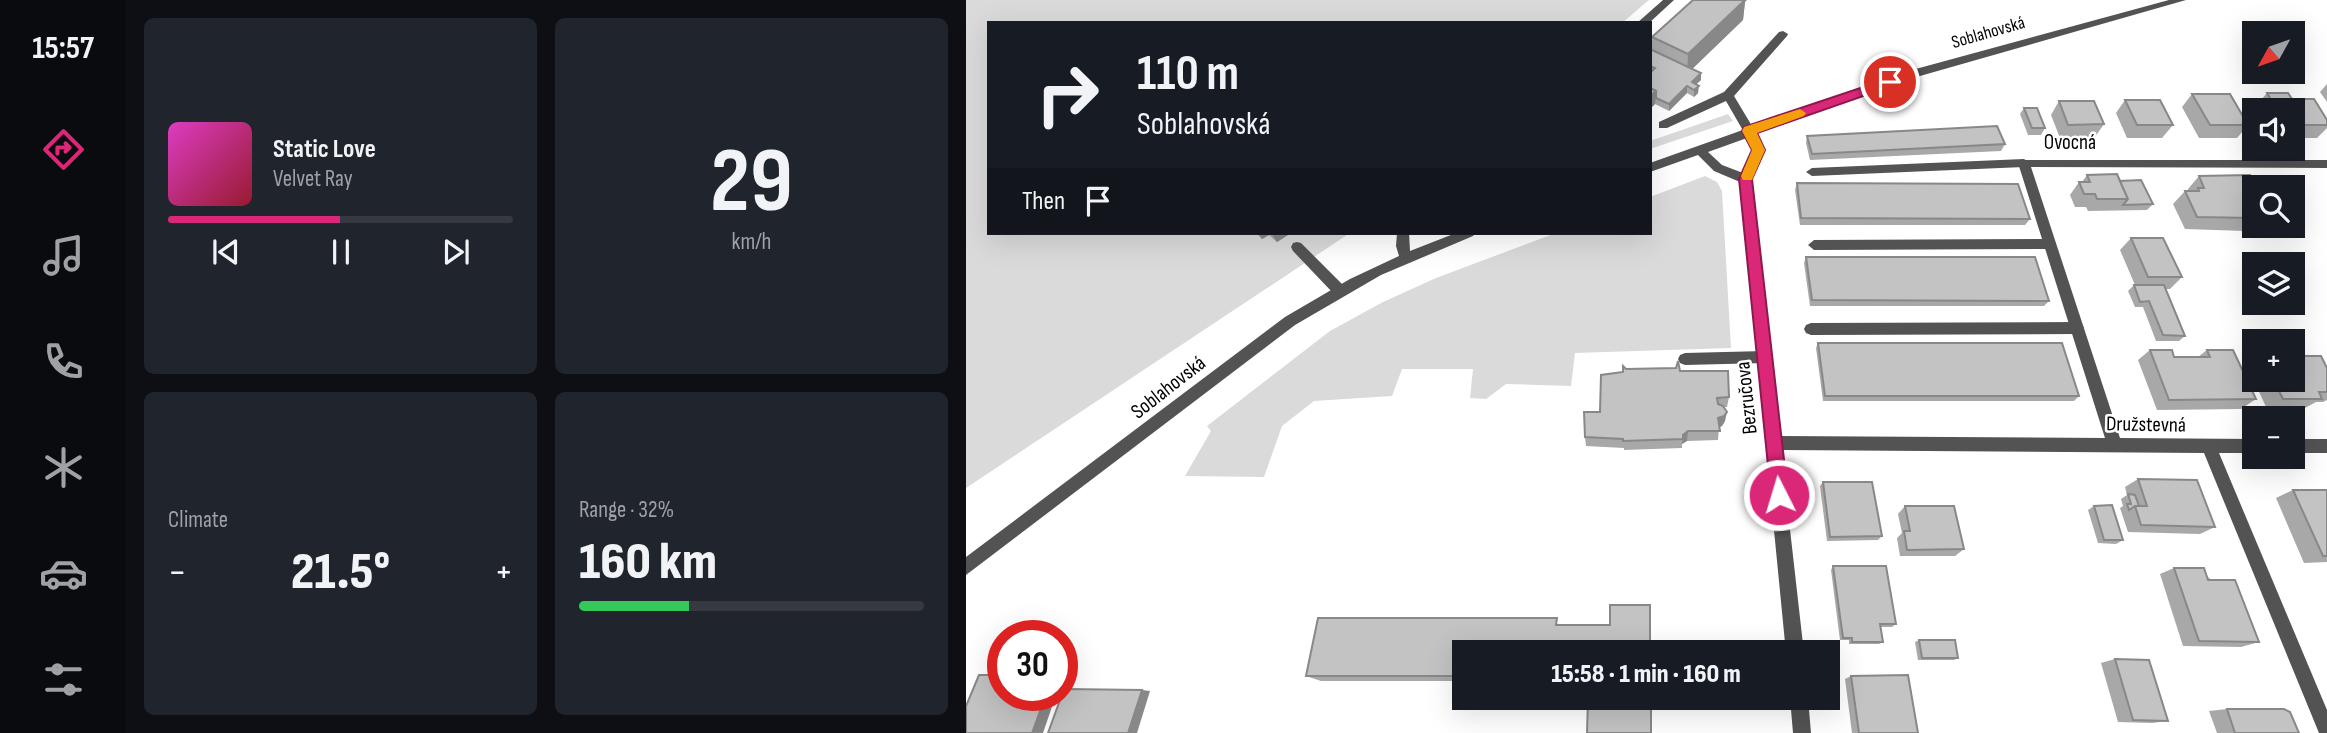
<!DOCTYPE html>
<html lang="en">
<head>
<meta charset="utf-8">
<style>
  body { margin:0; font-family:"Sofia Sans Condensed",sans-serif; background:#20242c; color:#f1f3f6; height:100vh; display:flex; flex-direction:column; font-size:26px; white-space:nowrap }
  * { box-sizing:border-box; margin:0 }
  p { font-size:23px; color:#9ea1a6 }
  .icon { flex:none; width:38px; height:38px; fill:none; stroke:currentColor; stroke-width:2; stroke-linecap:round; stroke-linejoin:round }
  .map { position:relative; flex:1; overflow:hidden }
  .side { display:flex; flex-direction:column; gap:18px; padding:18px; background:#0d0f14; width:840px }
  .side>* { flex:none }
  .guide { position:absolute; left:21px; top:21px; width:665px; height:214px; border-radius:0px; box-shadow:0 7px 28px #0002; background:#171b24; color:#f1f3f6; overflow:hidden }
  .needle { width:46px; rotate:230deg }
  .tools { position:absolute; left:1276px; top:21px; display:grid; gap:14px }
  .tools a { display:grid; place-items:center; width:63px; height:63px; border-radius:0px; background:#171b24; box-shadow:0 7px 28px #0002; font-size:35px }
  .speed { position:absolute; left:21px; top:620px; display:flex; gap:14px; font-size:35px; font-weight:700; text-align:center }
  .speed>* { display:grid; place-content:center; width:91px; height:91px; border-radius:50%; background:#171b24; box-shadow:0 7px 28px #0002; line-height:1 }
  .speed .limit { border:10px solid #d22; background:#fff; color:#111 }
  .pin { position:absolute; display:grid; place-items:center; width:60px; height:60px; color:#fff; margin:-30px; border:4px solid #fff; border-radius:50%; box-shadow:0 2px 7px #0007 }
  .me { position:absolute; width:77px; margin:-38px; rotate:355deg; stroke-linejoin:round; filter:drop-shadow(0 0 5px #0008) }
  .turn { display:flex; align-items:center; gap:24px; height:147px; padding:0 35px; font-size:32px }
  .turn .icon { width:91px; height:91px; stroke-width:2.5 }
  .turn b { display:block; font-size:49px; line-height:60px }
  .then { display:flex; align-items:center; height:66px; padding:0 35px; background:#0003; gap:14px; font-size:26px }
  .big { font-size:52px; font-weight:800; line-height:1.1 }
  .side .card { flex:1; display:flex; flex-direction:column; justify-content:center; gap:10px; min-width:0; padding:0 24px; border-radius:10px; background:#20242c }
  .side .dial { align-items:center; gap:0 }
  .dial b { font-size:91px; line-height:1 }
  .song { display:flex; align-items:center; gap:21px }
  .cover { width:84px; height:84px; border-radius:10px; background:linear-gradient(135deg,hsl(310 70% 55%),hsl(350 70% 35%)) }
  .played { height:7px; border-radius:4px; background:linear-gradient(90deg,#db2777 50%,#363941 50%) }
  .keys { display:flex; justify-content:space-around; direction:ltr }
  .heat { display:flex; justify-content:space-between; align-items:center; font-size:38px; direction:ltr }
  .charge { height:10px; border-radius:5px; background:linear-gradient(90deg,#34c759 32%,#363941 0) }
  .side .tiles { flex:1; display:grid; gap:18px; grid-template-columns:repeat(2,1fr) }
  .trip { position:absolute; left:486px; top:640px; width:388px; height:70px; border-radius:0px; background:#171b24; box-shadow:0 7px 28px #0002; font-weight:800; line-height:70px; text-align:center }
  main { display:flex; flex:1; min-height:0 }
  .tab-bar { display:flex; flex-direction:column; width:126px; justify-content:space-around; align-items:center; background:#090b0e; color:#9ea1a6 }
  .tab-bar .icon { width:49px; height:49px }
  .tab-bar .on { color:#db2777 }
  .tab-bar b { font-size:32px; color:#f1f3f6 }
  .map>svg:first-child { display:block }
</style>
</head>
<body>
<main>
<nav class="tab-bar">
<b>15:57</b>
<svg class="icon on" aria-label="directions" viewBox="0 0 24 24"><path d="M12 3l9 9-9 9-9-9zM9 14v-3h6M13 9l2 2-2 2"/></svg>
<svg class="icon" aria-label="music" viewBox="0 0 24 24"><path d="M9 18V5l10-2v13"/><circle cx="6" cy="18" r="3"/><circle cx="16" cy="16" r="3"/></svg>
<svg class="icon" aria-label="phone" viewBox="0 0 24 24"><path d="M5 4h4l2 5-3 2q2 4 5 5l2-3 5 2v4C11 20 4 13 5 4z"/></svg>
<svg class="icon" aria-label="climate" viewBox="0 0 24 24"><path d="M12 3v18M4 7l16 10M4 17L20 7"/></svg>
<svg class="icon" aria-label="car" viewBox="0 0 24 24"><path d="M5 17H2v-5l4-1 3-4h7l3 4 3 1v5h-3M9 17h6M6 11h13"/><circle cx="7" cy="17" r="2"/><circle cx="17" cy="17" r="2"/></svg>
<svg class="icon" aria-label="filters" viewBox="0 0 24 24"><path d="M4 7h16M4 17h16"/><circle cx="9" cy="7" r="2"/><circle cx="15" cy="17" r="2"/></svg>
</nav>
<section class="side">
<div class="tiles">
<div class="card">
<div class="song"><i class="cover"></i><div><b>Static Love</b><p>Velvet Ray</p></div></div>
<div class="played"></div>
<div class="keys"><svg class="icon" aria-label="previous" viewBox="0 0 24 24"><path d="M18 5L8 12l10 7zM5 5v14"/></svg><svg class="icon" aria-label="pause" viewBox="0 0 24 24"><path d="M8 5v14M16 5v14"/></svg><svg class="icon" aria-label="next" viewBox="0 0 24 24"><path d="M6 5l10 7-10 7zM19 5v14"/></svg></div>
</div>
<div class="card dial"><b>29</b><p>km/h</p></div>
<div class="card"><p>Climate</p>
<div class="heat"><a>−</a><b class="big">21.5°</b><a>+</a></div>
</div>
<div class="card"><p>Range · 32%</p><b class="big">160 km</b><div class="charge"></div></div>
</div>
</section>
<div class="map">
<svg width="1361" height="733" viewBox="0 0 1361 733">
  <rect width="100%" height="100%" fill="#fff"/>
  <!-- green -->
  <g fill="#dadada">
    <polygon points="0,0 683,0 656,23 23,23 23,233 384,233 0,488"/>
    <polygon points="762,114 767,121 684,149 684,141"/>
    <polygon points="739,176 751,182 756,191 765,348 609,353 605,386 540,384 520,399 504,398 507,369 436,369 426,396 348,401 316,426 298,477 219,476 245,431 241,426 364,331 417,302 470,278 590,233 684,233 684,197"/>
  </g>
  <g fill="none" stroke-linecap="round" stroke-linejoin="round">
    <!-- lane -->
    <g fill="#535353" fill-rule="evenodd">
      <polygon points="817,31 822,34 821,36 768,96 789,131 787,134 779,134 760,101 701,128 693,128 693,122 758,92 813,32"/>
      <polygon points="1058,159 1064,163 1058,167 846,176 840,172 846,168"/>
      <polygon points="1084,239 1090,244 1084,249 848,250 842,245 848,240"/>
      <polygon points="331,242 335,243 377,285 379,289 377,293 367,293 327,251 325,247 327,243"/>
      <polygon points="1111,322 1116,324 1118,328 1116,332 1111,334 845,335 840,333 838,329 840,325 845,323"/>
      <polygon points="799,351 804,353 806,357 804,361 799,363 719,365 714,363 712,359 714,355 719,353"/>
    </g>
    <!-- street -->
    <g fill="#535353" fill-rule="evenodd">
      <polygon points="697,0 708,0 683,23 671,23"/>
      <path d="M1203 0H1220L954 76 790 134 799 150 786 179 814 436 1139 438 1052 163 1054 160H1361V168L1065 167 1154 438 1288 439V453H1253L1361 710V733H1353L1238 453 815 450 838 653H820L774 182 748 171 732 155 684 172V163L946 70ZM781 138 787 150 777 173 756 165 742 152Z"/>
      <polygon points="431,233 443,233 444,251 490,233 509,233 507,236 415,275 329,325 0,575 0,557 319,317 384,279 433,256 430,246"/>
      <rect x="1326" y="439" width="35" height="14"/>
      <polygon points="824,698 842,698 845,733 827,733"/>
    </g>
  </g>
  <!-- wall -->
  <g fill="#a8a8a8">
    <polygon points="779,2 777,20 726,69 735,73 735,80 730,84 732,93 728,97 721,93 703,111 689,104 684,109 684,52 686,50 686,37"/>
    <polygon points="1361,84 1361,102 1354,92"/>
    <polygon points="1301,93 1326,99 1361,120 1361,128 1351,138 1333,138 1326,145 1326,110 1291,110 1289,107"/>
    <polygon points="1226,94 1282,125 1271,138 1233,138 1216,107"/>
    <polygon points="1159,100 1207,125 1196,138 1161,138 1150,113"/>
    <polygon points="1093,101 1138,124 1129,137 1094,138 1085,115"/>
    <polygon points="1058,108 1079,128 1075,135 1062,135 1054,114"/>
    <polygon points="841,136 1039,144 1035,151 844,160 840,143"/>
    <polygon points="1121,175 1154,181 1187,204 1181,210 1122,211 1120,207 1109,207 1104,195 1113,182 1116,182"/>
    <polygon points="1233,176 1288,187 1288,202 1285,205 1288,210 1288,223 1279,231 1219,229 1207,204 1219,191 1222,191 1222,189"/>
    <polygon points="831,183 1064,219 1059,225 834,225 829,190"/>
    <polygon points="290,233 325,233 311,242 303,235 296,239"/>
    <polygon points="1165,238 1216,277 1204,289 1199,289 1219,336 1213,341 1190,341 1177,307 1169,307 1162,291 1168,285 1169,285 1154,250"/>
    <polygon points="840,257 1083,301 1078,306 844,306 838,263"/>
    <polygon points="852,343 1113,396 1108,401 857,401 850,348"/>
    <polygon points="1288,346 1288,380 1326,380 1361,368 1361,400 1357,402 1350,402 1339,408 1301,409 1276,355"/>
    <polygon points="1184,350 1208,357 1232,357 1241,350 1290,399 1275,409 1191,410 1172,360"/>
    <polygon points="660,369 714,371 763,397 761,407 758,407 759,421 756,426 753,427 752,440 721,441 716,444 716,448 658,450 658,448 620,446 619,437"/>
    <polygon points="1172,479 1249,527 1234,534 1162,532 1154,508 1157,506 1155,499 1161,495 1159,487"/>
    <polygon points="857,482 916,536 912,540 861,541 854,486"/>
    <polygon points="1327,490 1361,490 1361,562 1338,563 1310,498"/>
    <polygon points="939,506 998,549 989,556 934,556 931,538 936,533 932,514"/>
    <polygon points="1128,506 1157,540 1150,544 1132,543 1122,510"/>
    <polygon points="867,566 930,624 926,627 915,627 917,642 913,644 883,644 883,640 874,640 865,570"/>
    <polygon points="1208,568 1241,576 1245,580 1293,642 1275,647 1217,646 1194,574"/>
    <polygon points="594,625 684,653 499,653 499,681 355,681 340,676"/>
    <polygon points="953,640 992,658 988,660 952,660 949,642"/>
    <polygon points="1149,659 1202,721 1186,723 1152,722 1135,663"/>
    <polygon points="885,676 952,733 886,733 879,679"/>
    <polygon points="1261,709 1333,733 1251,733 1243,711"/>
  </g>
  <!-- shaded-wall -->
  <g fill="#888">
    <polygon points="768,0 781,0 779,2 777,20 721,74 722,54"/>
    <polygon points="735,73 735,80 725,89 726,82"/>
    <polygon points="721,86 721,93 703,111 703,104"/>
    <polygon points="733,86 732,93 728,97 728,90"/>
    <polygon points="690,91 689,104 684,109 684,96"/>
    <polygon points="292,233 302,233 303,235 296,239"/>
    <polygon points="305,233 325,233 311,242"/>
    <polygon points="761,412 759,421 756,426 750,428 752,418"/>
    <polygon points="722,431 721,441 716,444 717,435"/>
    <polygon points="176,690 184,691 171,733 162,733"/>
    <polygon points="80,695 90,695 77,733 66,733"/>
  </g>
  <!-- building -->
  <g fill="#c3c3c3" stroke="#888" stroke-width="2">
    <polygon points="727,0 779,0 722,54 686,37"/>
    <polygon points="686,50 735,73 726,82 733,86 728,90 721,86 703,104 690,98 690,91 684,88 684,73 689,68 684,66 684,52"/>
    <polygon points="684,88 690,91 684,96"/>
    <polygon points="1301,93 1322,93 1326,99 1348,99 1361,120 1361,125 1334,125 1338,133 1328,132 1326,129 1326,110 1311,110"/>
    <polygon points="1226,94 1264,94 1282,125 1244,125"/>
    <polygon points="1159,100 1194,100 1207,125 1171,125"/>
    <polygon points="1093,101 1128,101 1138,124 1102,125"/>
    <polygon points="1058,108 1071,108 1079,128 1066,128"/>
    <polygon points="1031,126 1039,144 846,154 841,136"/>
    <polygon points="1151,174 1162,199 1131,199 1129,194 1118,194 1113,182 1124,182 1121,175"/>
    <polygon points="1284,175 1291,187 1288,187 1288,195 1280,194 1288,210 1288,218 1231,217 1219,191 1233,191 1232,188 1238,188 1233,176"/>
    <polygon points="1175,180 1187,204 1157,205 1162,199 1154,181"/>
    <polygon points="831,183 1052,184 1064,219 835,218"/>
    <polygon points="1165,238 1197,238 1216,277 1182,277"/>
    <polygon points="840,257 1069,257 1083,301 846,300"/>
    <polygon points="1168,285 1198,285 1219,336 1197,335 1183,301 1174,302"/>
    <polygon points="852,343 1096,343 1113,396 859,396"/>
    <polygon points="1184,350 1206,350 1208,357 1244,357 1241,350 1267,350 1290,399 1203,400"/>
    <polygon points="1326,356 1355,356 1361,368 1361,392 1353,392 1356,399 1317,399 1307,380 1326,380"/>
    <polygon points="712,361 714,371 762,371 763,397 751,398 752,404 757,406 761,412 758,416 752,418 754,431 722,431 717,435 717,439 657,441 657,439 619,437 618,412 634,412 635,375 657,372 657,366 660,369 710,368"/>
    <polygon points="1172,479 1231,480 1249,527 1175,525 1169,506 1181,506"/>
    <polygon points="857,482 906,482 916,536 864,537"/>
    <polygon points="1327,490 1361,490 1361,556 1357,556"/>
    <polygon points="1162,494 1169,495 1173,506 1169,506 1163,510 1161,504 1165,504"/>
    <polygon points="1146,505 1157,540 1138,540 1128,506"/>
    <polygon points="939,506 988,506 998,549 941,550 938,531 944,531"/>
    <polygon points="867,566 920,566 930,624 914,624 917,642 886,642 886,638 877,638"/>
    <polygon points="1208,568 1238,568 1242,580 1269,580 1293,642 1233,641"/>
    <polygon points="644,605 684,605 684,653 499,653 499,676 340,676 352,618 591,618 590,625 644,625"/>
    <polygon points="953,640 989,640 992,658 956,658"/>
    <polygon points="1149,659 1183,660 1202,721 1167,720"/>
    <polygon points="13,675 37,675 37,695 80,695 66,733 0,733 0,706"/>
    <polygon points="942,675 952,733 893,733 885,676"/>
    <polygon points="98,689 176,690 162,733 82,733"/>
    <polygon points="622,698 685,698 685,733 621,733"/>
    <polygon points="1261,709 1318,709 1324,712 1333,733 1269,733"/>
  </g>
  <!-- route -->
  <polygon fill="#db2777" stroke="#8e194d" stroke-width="2" points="924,78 931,82 929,85 791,133 799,150 786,179 822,495 820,501 813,504 807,501 805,495 773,179 786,150 776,131 778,127"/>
  <!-- slow -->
  <polygon fill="#f59e0b" points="834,109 840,113 838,116 791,133 799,150 786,180 777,180 775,176 786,150 776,131 778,127"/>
  <g text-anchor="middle" stroke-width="5" stroke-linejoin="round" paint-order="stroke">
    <!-- far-street labels -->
    <g font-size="18" fill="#000" stroke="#fff">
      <text transform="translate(1022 32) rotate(-16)" y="6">Soblahovská</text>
    </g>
    <!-- street labels -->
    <g font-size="21" fill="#000" stroke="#fff">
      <text x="1104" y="149">Ovocná</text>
      <text transform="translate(202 387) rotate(-38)" y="7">Soblahovská</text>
      <text transform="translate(780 398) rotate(-96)" y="7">Bezručova</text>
      <text transform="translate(1180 424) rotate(1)" y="7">Družstevná</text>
    </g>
  </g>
</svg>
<div class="tools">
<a><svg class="needle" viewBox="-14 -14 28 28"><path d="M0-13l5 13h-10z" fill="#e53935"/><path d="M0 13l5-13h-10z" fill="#9ea1a6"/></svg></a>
<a><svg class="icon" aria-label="sound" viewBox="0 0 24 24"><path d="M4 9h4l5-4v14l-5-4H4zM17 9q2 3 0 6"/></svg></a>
<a><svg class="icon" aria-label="search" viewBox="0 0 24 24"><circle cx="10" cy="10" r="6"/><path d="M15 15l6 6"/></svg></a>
<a><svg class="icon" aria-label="layers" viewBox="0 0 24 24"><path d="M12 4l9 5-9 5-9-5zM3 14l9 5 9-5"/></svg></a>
<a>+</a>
<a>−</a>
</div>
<div class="speed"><div class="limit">30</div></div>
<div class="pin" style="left:924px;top:82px;background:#d93025"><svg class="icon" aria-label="arrive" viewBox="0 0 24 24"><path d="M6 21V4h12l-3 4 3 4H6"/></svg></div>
<svg class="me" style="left:813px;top:495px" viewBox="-20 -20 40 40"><circle r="17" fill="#db2777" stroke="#fff" stroke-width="3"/><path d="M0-11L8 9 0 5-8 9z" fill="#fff"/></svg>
<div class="trip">15:58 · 1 min · 160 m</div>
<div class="guide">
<div class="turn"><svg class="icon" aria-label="right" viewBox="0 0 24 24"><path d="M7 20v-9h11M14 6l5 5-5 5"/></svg><div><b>110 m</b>Soblahovská</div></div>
<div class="then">Then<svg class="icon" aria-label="arrive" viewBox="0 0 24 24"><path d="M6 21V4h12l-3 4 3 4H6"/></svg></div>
</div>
</div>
</main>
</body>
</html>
